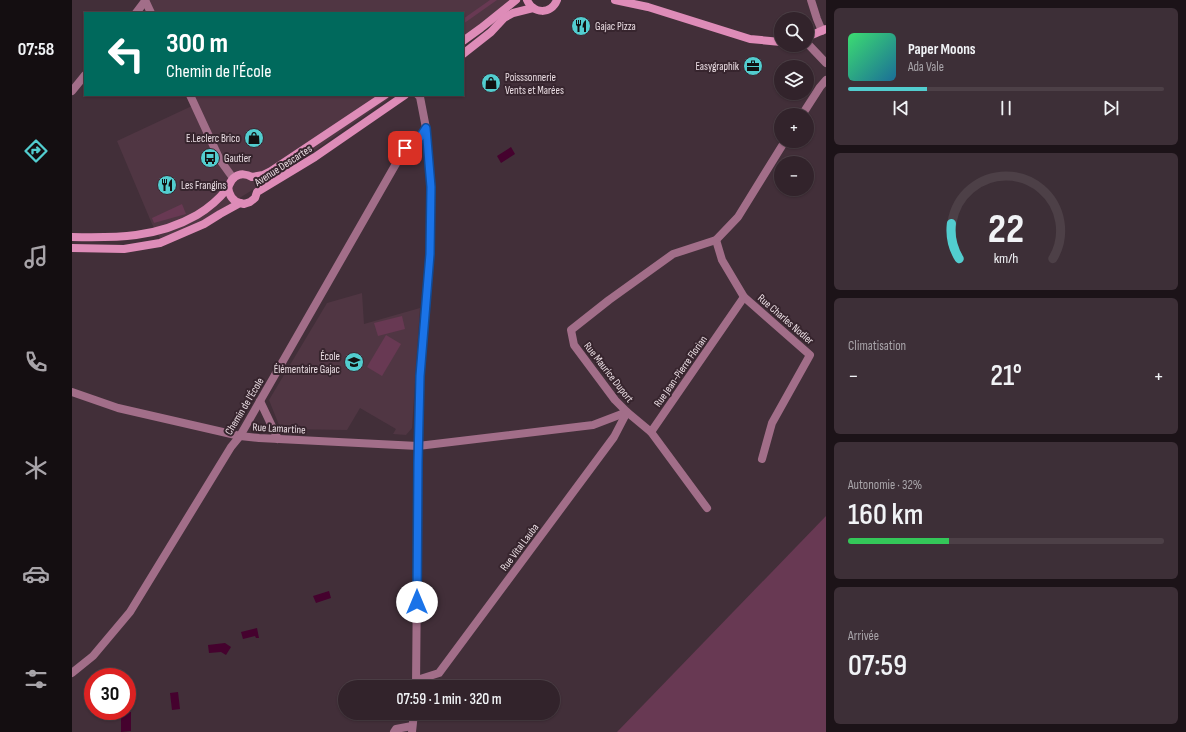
<!DOCTYPE html>
<html lang="fr">
<head>
<meta charset="utf-8">
<style>
  body { margin:0; font-family:"Sofia Sans Condensed",sans-serif; background:#3d2f37; color:#f1f3f6; height:100vh; display:flex; flex-direction:column; font-size:15px; white-space:nowrap }
  * { box-sizing:border-box; margin:0 }
  p { font-size:13px; color:#a8a4a9 }
  .icon { flex:none; width:22px; height:22px; fill:none; stroke:currentColor; stroke-width:2; stroke-linecap:round; stroke-linejoin:round }
  .map { position:relative; flex:1; overflow:hidden }
  .drawer { display:flex; flex-direction:column; gap:8px; padding:8px; background:#1c1318; width:360px }
  .drawer>* { flex:none }
  .banner { position:absolute; left:12px; top:12px; width:380px; height:84px; border-radius:0px; box-shadow:0 1px 3px #0004,0 0 0 1px #4d4047; background:#00695c; color:#fff; overflow:hidden }
  .tools { position:absolute; left:702px; top:12px; display:grid; gap:8px }
  .tools a { display:grid; place-items:center; width:40px; height:40px; border-radius:50%; background:#32232b; box-shadow:0 1px 3px #0004,0 0 0 1px #4d4047; font-size:20px }
  .speed { position:absolute; left:12px; top:668px; display:flex; gap:8px; font-size:20px; font-weight:700; text-align:center }
  .speed>* { display:grid; place-content:center; width:52px; height:52px; border-radius:50%; background:#32232b; box-shadow:0 1px 3px #0004,0 0 0 1px #4d4047; line-height:1 }
  .speed .limit { border:6px solid #d22; background:#fff; color:#111 }
  .pin { position:absolute; display:grid; place-items:center; width:34px; height:34px; color:#fff; margin:-17px; border-radius:8px; box-shadow:0 2px 6px #0006 }
  .me { position:absolute; width:44px; margin:-22px; rotate:0deg; stroke-linejoin:round; filter:drop-shadow(0 0 3px #0008) }
  .turn { display:flex; align-items:center; gap:14px; height:84px; padding:0 16px; font-size:18px }
  .turn .icon { width:52px; height:52px; stroke-width:2.5 }
  .turn b { display:block; font-size:28px; line-height:34px }
  .big { font-size:30px; font-weight:600; line-height:1.1 }
  .drawer .tile { flex:1; display:flex; flex-direction:column; justify-content:center; gap:6px; min-width:0; padding:0 14px; border-radius:6px; background:#3d2f37 }
  .drawer .dial { align-items:center; gap:0 }
  .dial svg { height:104px; overflow:visible; fill:none; stroke:#4d4047; stroke-width:7; stroke-linecap:round; text-anchor:middle }
  .dial text { fill:#f1f3f6; stroke:none }
  .song { display:flex; align-items:center; gap:12px }
  .cover { width:48px; height:48px; border-radius:6px; background:linear-gradient(135deg,hsl(140 70% 55%),hsl(200 70% 35%)) }
  .played { height:4px; border-radius:2px; background:linear-gradient(90deg,#52cdcf 25%,#4d4047 25%) }
  .keys { display:flex; justify-content:space-around; direction:ltr }
  .heat { display:flex; justify-content:space-between; align-items:center; font-size:22px; direction:ltr }
  .charge { height:6px; border-radius:3px; background:linear-gradient(90deg,#34c759 32%,#4d4047 0) }
  .trip { position:absolute; left:266px; top:680px; width:222px; height:40px; border-radius:20px; background:#32232b; box-shadow:0 1px 3px #0004,0 0 0 1px #4d4047; font-weight:600; line-height:40px; text-align:center }
  main { display:flex; flex:1; min-height:0 }
  .tabs { display:flex; flex-direction:column; width:72px; justify-content:space-around; align-items:center; background:#140e11; color:#a8a4a9 }
  .tabs .icon { width:28px; height:28px }
  .tabs .current { color:#52cdcf }
  .tabs b { font-size:18px; color:#f1f3f6 }
  .map>svg:first-child { display:block }
</style>
</head>
<body>
<main>
<nav class="tabs">
<b>07:58</b>
<svg class="icon current" aria-label="directions" viewBox="0 0 24 24"><path d="M12 3l9 9-9 9-9-9zM9 14v-3h6M13 9l2 2-2 2"/></svg>
<svg class="icon" aria-label="music" viewBox="0 0 24 24"><path d="M9 18V5l10-2v13"/><circle cx="6" cy="18" r="3"/><circle cx="16" cy="16" r="3"/></svg>
<svg class="icon" aria-label="phone" viewBox="0 0 24 24"><path d="M5 4h4l2 5-3 2q2 4 5 5l2-3 5 2v4C11 20 4 13 5 4z"/></svg>
<svg class="icon" aria-label="climate" viewBox="0 0 24 24"><path d="M12 3v18M4 7l16 10M4 17L20 7"/></svg>
<svg class="icon" aria-label="car" viewBox="0 0 24 24"><path d="M5 17H2v-5l4-1 3-4h7l3 4 3 1v5h-3M9 17h6M6 11h13"/><circle cx="7" cy="17" r="2"/><circle cx="17" cy="17" r="2"/></svg>
<svg class="icon" aria-label="filters" viewBox="0 0 24 24"><path d="M4 7h16M4 17h16"/><circle cx="9" cy="7" r="2"/><circle cx="15" cy="17" r="2"/></svg>
</nav>
<div class="map">
<svg width="754" height="732" viewBox="0 0 754 732">
  <rect width="100%" height="100%" fill="#422f39"/>
  <!-- built -->
  <g fill="#503643">
    <polygon points="73,0 440,0 391,41 391,13 79,13"/>
    <polygon points="118,95 320,95 315,100 221,165 119,228 88,238 80,224 45,141 122,105"/>
    <polygon points="290,293 292,324 348,308 340,428 334,435 321,434 324,429 288,408 275,430 212,429 207,425 197,400 255,303"/>
  </g>
  <!-- green -->
  <g fill="#683953">
    <polygon points="418,0 425,0 391,24 391,19"/>
    <polygon points="110,204 114,214 82,223 80,218"/>
    <polygon points="330,316 333,329 306,336 302,323"/>
    <polygon points="314,335 329,344 310,376 295,367"/>
    <polygon points="754,516 754,732 545,732"/>
  </g>
  <!-- water -->
  <g fill="#45022e">
    <polygon points="439,147 443,154 429,163 425,156"/>
    <polygon points="257,591 259,598 244,603 241,596"/>
    <polygon points="185,628 187,638 184,638 183,636 171,639 169,632"/>
    <polygon points="153,643 159,647 154,655 149,652 137,653 136,645"/>
    <polygon points="106,692 108,709 100,710 98,693"/>
    <polygon points="49,712 59,712 59,731 49,732"/>
  </g>
  <g fill="none" stroke-linecap="round" stroke-linejoin="round">
    <!-- minor -->
    <g stroke="#a26e89" stroke-width="8">
      <polyline points="73,0 79,13"/>
      <polyline points="739,0 745,19 750,31"/>
      <polyline points="64,13 73,1"/>
      <polyline points="735,43 754,63"/>
      <polyline points="0,91 13,75"/>
      <polyline points="118,95 148,160 161,178"/>
      <polyline points="730,115 748,87 754,80"/>
      <polyline points="644,240 650,260 672,297 738,355 700,423 690,459"/>
      <polyline points="0,392 46,408 168,436 187,438 346,446 521,425 555,412 543,400 502,345 499,330 537,300 601,254 644,240 666,217 713,141"/>
      <polyline points="188,401 206,439"/>
      <polyline points="579,432 635,508"/>
      <polyline points="0,673 21,656 58,612 159,447 168,436 333,148 345,142 354,128 348,97 346,95"/>
      <polyline points="345,680 367,673 542,437 555,412 579,432 672,297"/>
      <polyline points="344,687 346,462 348,376 358,254 359,187 354,128"/>
      <polyline points="322,732 324,729 340,726"/>
      <polyline points="340,732 342,713"/>
    </g>
    <!-- secondary -->
    <g stroke="#de8cb8" stroke-width="8">
      <path d="M455 0C461 14 479 15 485 0"/>
      <polyline points="543,0 576,7 678,39 709,42"/>
      <polyline points="735,37 754,29"/>
      <polyline points="391,41 409,28 444,0"/>
      <polyline points="391,54 419,32 432,18 441,13 461,8"/>
      <path d="M156 187C157 195 160 201 168 203"/>
      <path d="M0 237C44 238 85 238 125 215 135 209 147 199 155 189 158 185 158 180 163 177 168 173 175 174 180 177L191 175 199 171 313 95"/>
      <polyline points="0,248 52,249 88,243 132,224 148,214 168,203 172,204 178,202 183,198 185,192 243,157 333,95"/>
    </g>
  </g>
  <g fill="none" stroke-linecap="round" stroke-linejoin="round">
    <defs>
      <polyline id="route" points="333,148 345,142 354,128 359,187 358,254 348,376 346,462 345,602"/>
    </defs>
    <!-- route casing -->
    <use href="#route" stroke="#114b97" stroke-width="10"/>
    <!-- route -->
    <use href="#route" stroke="#1a73e8" stroke-width="7"/>
  </g>
  <!-- icons -->
  <defs>
    <symbol id="restaurant-disc" viewBox="-11 -11 22 22"><circle r="9.5" fill="#52cdcf" stroke="#37252e"/><path d="M-5-6h1v4h1v-4h1v4h1v-4h1v5L-1.5 .5V6h-2V.5L-5-1ZM5-6V6H3V1.5H1.5Q1.5-4 5-6Z" fill="#111"/></symbol>
    <symbol id="office-disc" viewBox="-11 -11 22 22"><circle r="9.5" fill="#52cdcf" stroke="#37252e"/><path d="M-6-3h4V-5.5h4V-3h4V5H-6ZM-1-4.5V-3h2v-1.5ZM-6 0V1H6V0Z" fill="#111"/></symbol>
    <symbol id="shop-disc" viewBox="-11 -11 22 22"><circle r="9.5" fill="#52cdcf" stroke="#37252e"/><path d="M-5-2.5h2.3a2.7 3.5 0 0 1 5.4 0H5L5.5 6h-11ZM-1.5-2.5h3a1.5 2.3 0 0 0-3 0Z" fill="#111"/></symbol>
    <symbol id="bus-disc" viewBox="-11 -11 22 22"><circle r="9.5" fill="#52cdcf" stroke="#37252e"/><path d="M-5-6H5V4H4V6H2V4H-2V6H-4V4H-5ZM-3.5-4V0h7V-4ZM-3.5 1.2v1.5H-2V1.2ZM2 1.2v1.5H3.5V1.2Z" fill="#111"/></symbol>
    <symbol id="school-disc" viewBox="-11 -11 22 22"><circle r="9.5" fill="#52cdcf" stroke="#37252e"/><path d="M0-5L7-2L0 1L-7-2ZM-4 1L0 2.5L4 1V4Q0 6-4 4Z" fill="#111"/></symbol>
  </defs>
  <g fill-rule="evenodd">
    <use href="#restaurant-disc" x="498" y="15" width="22" height="22"/>
    <use href="#office-disc" x="670" y="55" width="22" height="22"/>
    <use href="#shop-disc" x="408" y="72" width="22" height="22"/>
    <use href="#shop-disc" x="171" y="127" width="22" height="22"/>
    <use href="#bus-disc" x="127" y="147" width="22" height="22"/>
    <use href="#restaurant-disc" x="84" y="174" width="22" height="22"/>
    <use href="#school-disc" x="271" y="351" width="22" height="22"/>
  </g>
  <g text-anchor="middle" stroke-width="4" stroke-linejoin="round" paint-order="stroke">
    <!-- poi labels -->
    <g font-size="11" fill="#eadde3" stroke="#37252e" text-anchor="start">
      <text x="523" y="30">Gajac Pizza</text>
      <text x="667" y="70" text-anchor="end">Easygraphik</text>
      <text x="433" y="81">Poisssonnerie<tspan x="433" dy="13">Vents et Marées</tspan></text>
      <text x="168" y="142" text-anchor="end">E.Leclerc Brico</text>
      <text x="152" y="162">Gautier</text>
      <text x="109" y="189">Les Frangins</text>
      <text x="268" y="360" text-anchor="end">École<tspan x="268" dy="13">Élémentaire Gajac</tspan></text>
    </g>
    <!-- street labels -->
    <g font-size="11" fill="#eadde3" stroke="#37252e">
      <text transform="translate(211 165) rotate(-33)" y="4">Avenue Descartes</text>
      <text transform="translate(714 319) rotate(41)" y="4">Rue Charles Nodier</text>
      <text transform="translate(608 371) rotate(-55)" y="4">Rue Jean-Pierre Florian</text>
      <text transform="translate(537 372) rotate(52)" y="4">Rue Maurice Duport</text>
      <text transform="translate(172 406) rotate(-59)" y="4">Chemin de l'École</text>
      <text transform="translate(207 428) rotate(3)" y="4">Rue Lamartine</text>
      <text transform="translate(447 547) rotate(-53)" y="4">Rue Vital Lauba</text>
    </g>
  </g>
</svg>
<div class="tools">
<a><svg class="icon" aria-label="search" viewBox="0 0 24 24"><circle cx="10" cy="10" r="6"/><path d="M15 15l6 6"/></svg></a>
<a><svg class="icon" aria-label="layers" viewBox="0 0 24 24"><path d="M12 4l9 5-9 5-9-5zM3 14l9 5 9-5"/></svg></a>
<a>+</a>
<a>−</a>
</div>
<div class="speed"><div class="limit">30</div></div>
<div class="pin" style="left:333px;top:148px;background:#d93025"><svg class="icon" aria-label="arrive" viewBox="0 0 24 24"><path d="M6 21V4h12l-3 4 3 4H6"/></svg></div>
<svg class="me" style="left:345px;top:602px" viewBox="-20 -20 40 40"><circle r="19" fill="#fff"/><path d="M0-13L10 11 0 6-10 11z" fill="#1a73e8"/></svg>
<div class="trip">07:59 · 1 min · 320 m</div>
<div class="banner">
<div class="turn"><svg class="icon" aria-label="left" viewBox="0 0 24 24"><path d="M17 20v-9H6M10 6l-5 5 5 5"/></svg><div><b>300 m</b>Chemin de l'École</div></div>
</div>
</div>
<section class="drawer">
<div class="tile">
<div class="song"><i class="cover"></i><div><b>Paper Moons</b><p>Ada Vale</p></div></div>
<div class="played"></div>
<div class="keys"><svg class="icon" aria-label="previous" viewBox="0 0 24 24"><path d="M18 5L8 12l10 7zM5 5v14"/></svg><svg class="icon" aria-label="pause" viewBox="0 0 24 24"><path d="M8 5v14M16 5v14"/></svg><svg class="icon" aria-label="next" viewBox="0 0 24 24"><path d="M6 5l10 7-10 7zM19 5v14"/></svg></div>
</div>
<div class="tile dial"><svg viewBox="0 0 100 80">
<path d="M14 69A42 42 0 1 1 86 69"/>
<path d="M14 69A42 42 0 0 1 8 42" stroke="#52cdcf"/>
<text x="50" y="56" font-size="32" font-weight="700">22</text>
<text x="50" y="72" font-size="11">km/h</text>
</svg></div>
<div class="tile"><p>Climatisation</p>
<div class="heat"><a>−</a><b class="big">21°</b><a>+</a></div>
</div>
<div class="tile"><p>Autonomie · 32%</p><b class="big">160 km</b><div class="charge"></div></div>
<div class="tile"><p>Arrivée</p><b class="big">07:59</b></div>
</section>
</main>
</body>
</html>
